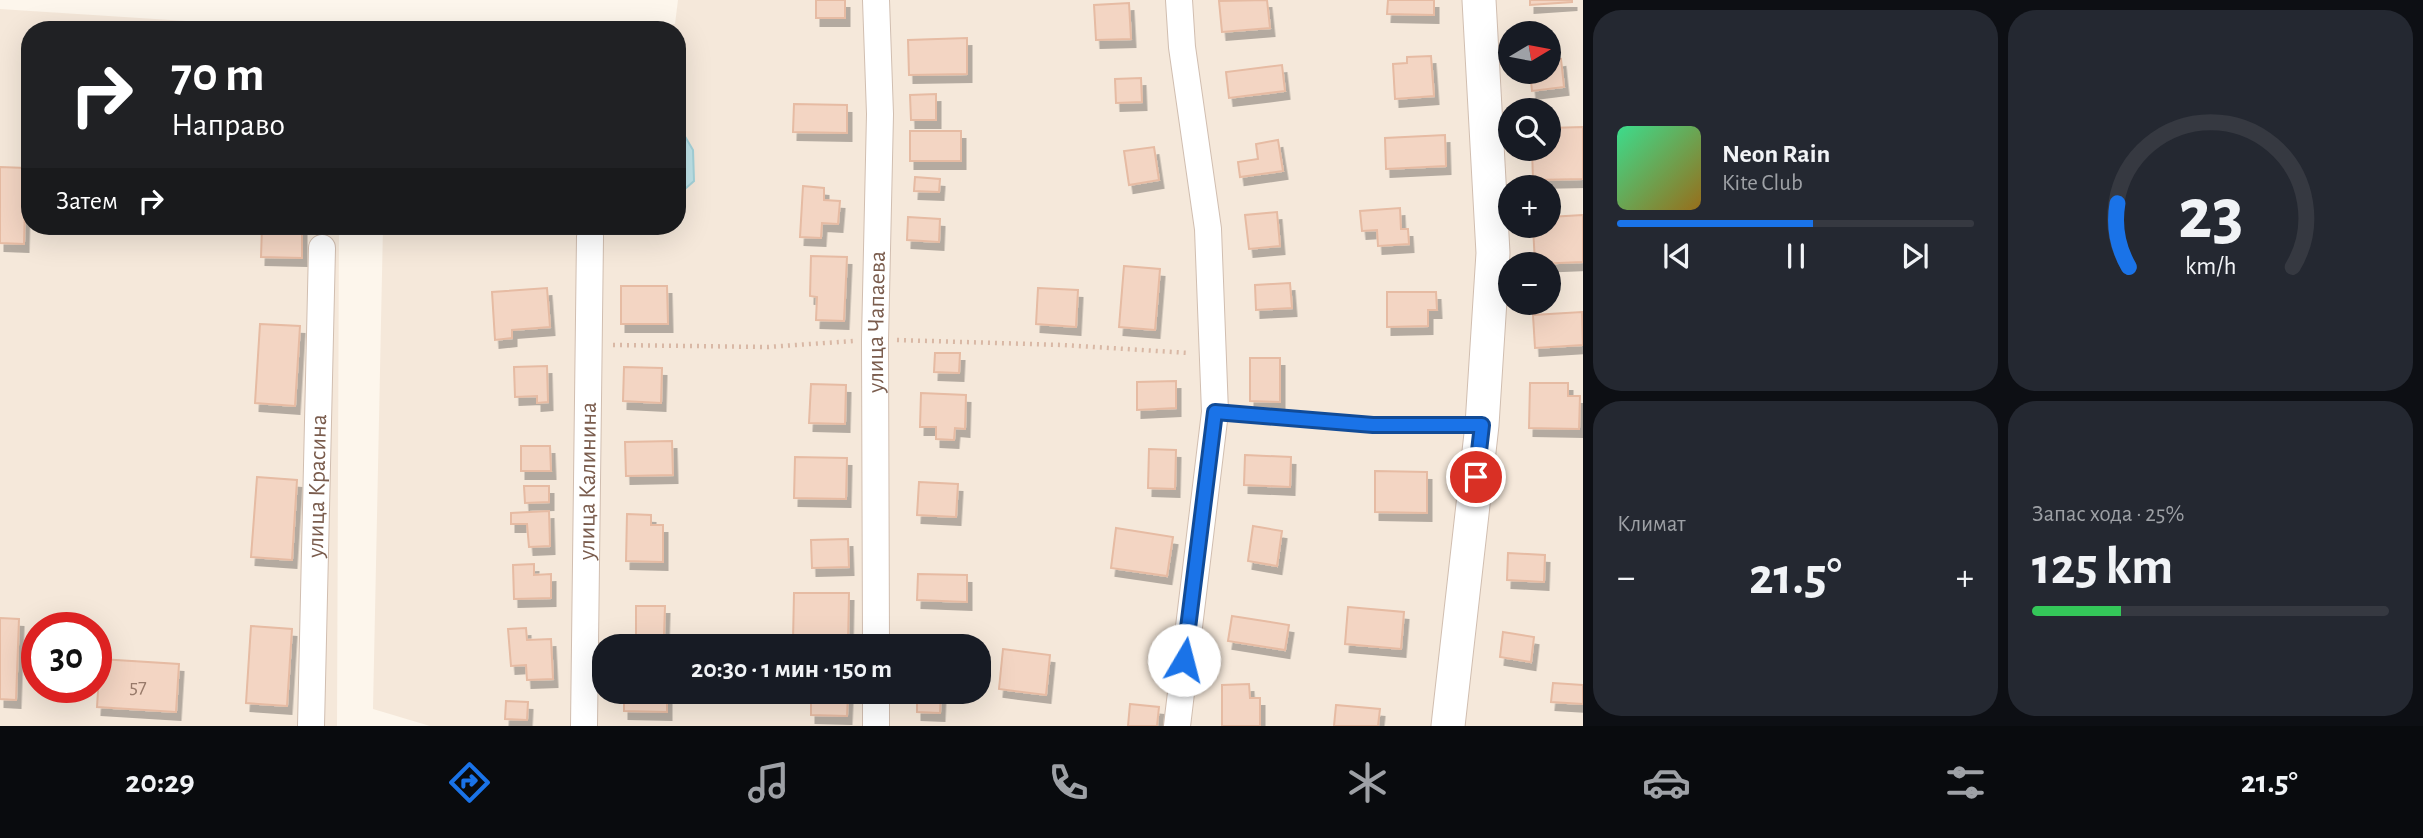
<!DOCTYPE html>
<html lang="ru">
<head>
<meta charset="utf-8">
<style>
  body { margin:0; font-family:"Alegreya Sans",sans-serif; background:#242831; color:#f1f3f6; height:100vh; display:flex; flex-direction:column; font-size:26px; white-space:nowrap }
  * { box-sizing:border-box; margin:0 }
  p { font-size:23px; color:#9ea1a6 }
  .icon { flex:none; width:38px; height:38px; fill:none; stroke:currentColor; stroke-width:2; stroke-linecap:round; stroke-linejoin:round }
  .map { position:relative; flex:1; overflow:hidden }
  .panel { display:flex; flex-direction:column; gap:10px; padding:10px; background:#0d0f14; width:840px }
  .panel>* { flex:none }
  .banner { position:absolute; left:21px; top:21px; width:665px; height:214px; border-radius:28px; box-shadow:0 7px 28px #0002; background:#202124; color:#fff; overflow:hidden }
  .needle { width:46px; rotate:80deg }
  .controls { position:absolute; left:1498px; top:21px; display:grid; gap:14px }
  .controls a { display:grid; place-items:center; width:63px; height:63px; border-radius:50%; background:#171b24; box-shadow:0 7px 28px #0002; font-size:35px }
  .speed { position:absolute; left:21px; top:612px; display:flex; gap:14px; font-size:35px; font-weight:700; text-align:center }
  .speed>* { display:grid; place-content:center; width:91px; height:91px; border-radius:50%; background:#171b24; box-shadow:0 7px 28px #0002; line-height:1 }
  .speed .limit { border:10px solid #d22; background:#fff; color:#111 }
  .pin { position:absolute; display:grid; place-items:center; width:60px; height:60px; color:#fff; margin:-30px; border:4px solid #fff; border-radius:50%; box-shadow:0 2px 7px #0007 }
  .me { position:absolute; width:77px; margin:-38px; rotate:8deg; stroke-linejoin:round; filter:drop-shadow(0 0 5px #0008) }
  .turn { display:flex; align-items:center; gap:24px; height:147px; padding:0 35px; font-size:32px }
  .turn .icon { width:91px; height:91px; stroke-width:2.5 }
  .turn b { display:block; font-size:49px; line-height:60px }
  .then { display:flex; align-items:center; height:66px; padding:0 35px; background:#0003; gap:14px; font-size:26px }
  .big { font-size:52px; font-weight:600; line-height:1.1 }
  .panel .widget { flex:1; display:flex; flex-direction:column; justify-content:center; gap:10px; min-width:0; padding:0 24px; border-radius:28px; background:#242831 }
  .panel .dial { align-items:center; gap:0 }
  .dial svg { height:182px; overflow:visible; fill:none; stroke:#363941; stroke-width:7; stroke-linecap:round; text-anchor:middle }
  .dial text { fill:#f1f3f6; stroke:none }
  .song { display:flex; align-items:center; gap:21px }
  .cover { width:84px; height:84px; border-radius:10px; background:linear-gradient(135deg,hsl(150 70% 55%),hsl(40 70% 35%)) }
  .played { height:7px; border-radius:4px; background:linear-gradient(90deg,#1a73e8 55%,#363941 55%) }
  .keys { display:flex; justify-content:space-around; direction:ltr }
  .heat { display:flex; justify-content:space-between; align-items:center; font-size:38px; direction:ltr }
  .charge { height:10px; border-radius:5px; background:linear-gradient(90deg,#34c759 25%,#363941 0) }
  .panel .tiles { flex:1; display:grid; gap:10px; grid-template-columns:repeat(2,1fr) }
  .trip { position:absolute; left:592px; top:634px; width:399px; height:70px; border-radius:28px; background:#171b24; box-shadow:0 7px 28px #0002; font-weight:600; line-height:70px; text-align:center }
  .dock { display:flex; height:112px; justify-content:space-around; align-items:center; background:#090b0e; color:#9ea1a6 }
  .dock .icon { width:49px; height:49px }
  .dock .current { color:#1a73e8 }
  .dock b { font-size:32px; color:#f1f3f6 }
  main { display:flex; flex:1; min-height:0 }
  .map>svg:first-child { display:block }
</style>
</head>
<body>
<main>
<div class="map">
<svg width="1583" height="726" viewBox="0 0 1583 726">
  <defs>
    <filter id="shadow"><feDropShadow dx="4.5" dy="8" stdDeviation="0" flood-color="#0004"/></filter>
  </defs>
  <rect width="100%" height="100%" fill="#fdf6ec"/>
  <!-- residential -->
  <g fill="#f5e8da" fill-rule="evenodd">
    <path d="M678 0H1583V726H430L373 709 383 226H677V30H542L675 24ZM1510 33H1549V72H1510ZM1510 110H1549V149H1510ZM1510 187H1549V226H1510ZM1510 264H1549V303H1510ZM604 646H978V691H604Z"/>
    <path d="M0 9 328 30H30V226H339L337 726H0ZM37 628H96V688H37Z"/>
  </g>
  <!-- water -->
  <polygon fill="#bfe3e8" stroke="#a5d3da" stroke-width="2" points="677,123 693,150 694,181 677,196"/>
  <!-- building -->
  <g fill="#f3d5c3" stroke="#e6bba3" stroke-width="2" filter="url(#shadow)">
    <rect x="816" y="0" width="29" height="18"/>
    <polygon points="1267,0 1270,28 1222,32 1219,1"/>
    <polygon points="1388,0 1434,0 1434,15 1387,14"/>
    <polygon points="1530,0 1572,0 1572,2 1530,5"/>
    <polygon points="1129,3 1131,39 1096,40 1094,5"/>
    <polygon points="967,38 967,74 909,75 908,40"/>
    <polygon points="1431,56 1434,96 1395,99 1393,64 1407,63 1407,57"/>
    <polygon points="1561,59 1564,87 1532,91 1530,72 1549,72 1549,61"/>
    <polygon points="1282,65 1285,91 1229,98 1226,72"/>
    <polygon points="1141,78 1142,102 1116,103 1115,79"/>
    <polygon points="936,94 936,120 911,120 910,95"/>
    <polygon points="794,104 847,105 847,133 793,132"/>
    <polygon points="1583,127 1583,179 1533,180 1532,149 1549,149 1549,128"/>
    <rect x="910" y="131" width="51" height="30"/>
    <polygon points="1445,135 1446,166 1386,169 1385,138"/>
    <polygon points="1278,140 1283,171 1240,177 1238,162 1258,159 1256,144"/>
    <polygon points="1154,147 1159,180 1129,185 1124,151"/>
    <polygon points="0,167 26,168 24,244 0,243"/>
    <polygon points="915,177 940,179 939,192 914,191"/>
    <polygon points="803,186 824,188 824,200 840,201 838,224 822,223 821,238 800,237"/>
    <polygon points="1400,208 1401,229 1408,229 1409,244 1378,246 1377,230 1362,231 1360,211"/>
    <polygon points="1277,212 1280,246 1249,249 1245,215"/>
    <polygon points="1583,215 1583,262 1535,264 1533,226 1549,226 1549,217"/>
    <polygon points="908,217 940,219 939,242 907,240"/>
    <polygon points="262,226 302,226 302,258 261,257"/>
    <polygon points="811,256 847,257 844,321 816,320 817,297 810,296"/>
    <polygon points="1124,266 1160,269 1155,330 1119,327"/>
    <polygon points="1290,283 1292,308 1256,310 1255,285"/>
    <polygon points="621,286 667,286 668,324 621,324"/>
    <polygon points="547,288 550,327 512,330 512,338 495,340 492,292"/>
    <polygon points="1038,288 1078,290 1076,327 1036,324"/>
    <polygon points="1387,292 1436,292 1437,310 1428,310 1428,326 1387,327"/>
    <polygon points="1582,312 1583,345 1535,348 1533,315"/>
    <polygon points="260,324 300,326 295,406 255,403"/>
    <polygon points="935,353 960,353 959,373 934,372"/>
    <polygon points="1250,358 1280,358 1280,402 1250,401"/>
    <polygon points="547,366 548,402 537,403 537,396 515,397 514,367"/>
    <polygon points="624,367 662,368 661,403 623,401"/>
    <polygon points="1176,381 1176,408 1137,410 1137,382"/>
    <polygon points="1530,383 1568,383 1568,396 1580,396 1579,429 1529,428"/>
    <polygon points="811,384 846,385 845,424 809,423"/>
    <polygon points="921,393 966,395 965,429 955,428 954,440 936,439 936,427 920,427"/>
    <polygon points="672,441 673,475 626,476 625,442"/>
    <polygon points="521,446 550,446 551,471 521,471"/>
    <polygon points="1149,449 1176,450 1175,489 1148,488"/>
    <polygon points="1245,455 1291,457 1290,487 1244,485"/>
    <polygon points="795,457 847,458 846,499 794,498"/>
    <polygon points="1375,471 1427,472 1427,513 1375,512"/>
    <polygon points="257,477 297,480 292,560 251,557"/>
    <polygon points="919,482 958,484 956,517 917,515"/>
    <polygon points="524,486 549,486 549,502 525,503"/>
    <polygon points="549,511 550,546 529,547 527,524 511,524 511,513"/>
    <polygon points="627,514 651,515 651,525 663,525 663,562 626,561"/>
    <polygon points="1253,526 1282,531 1277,566 1248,561"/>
    <polygon points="1116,528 1173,537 1167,576 1111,568"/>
    <polygon points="848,539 849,567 812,568 811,540"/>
    <polygon points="1508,553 1545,555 1544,582 1507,580"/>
    <polygon points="534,564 534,575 551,574 551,598 514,599 513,565"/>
    <polygon points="918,574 967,575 967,602 917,600"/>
    <polygon points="794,593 849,593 848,642 793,641"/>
    <polygon points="636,606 665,606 664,636 636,635"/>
    <polygon points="1348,607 1404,612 1401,649 1345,644"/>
    <polygon points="1232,616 1289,625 1285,650 1228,641"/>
    <polygon points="0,618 19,619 16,700 0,699"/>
    <polygon points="251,626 292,629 287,706 246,703"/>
    <polygon points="526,628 527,640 551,639 553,679 527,680 526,665 511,666 508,629"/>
    <polygon points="1503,632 1534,637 1531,662 1500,657"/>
    <polygon points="1003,649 1050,655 1046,695 999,689"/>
    <polygon points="100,659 179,664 176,712 97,707"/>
    <polygon points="1553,683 1583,685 1583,704 1551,702"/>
    <polygon points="1249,684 1250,698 1260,698 1260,726 1222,726 1222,685"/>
    <polygon points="624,691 667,691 667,712 624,711"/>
    <polygon points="917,691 941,691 940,713 917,712"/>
    <polygon points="811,694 848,695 847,716 811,715"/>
    <polygon points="506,701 528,702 527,720 505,719"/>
    <polygon points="1130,704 1159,707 1157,726 1128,726"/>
    <polygon points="1336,705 1380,709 1378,726 1334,726"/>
  </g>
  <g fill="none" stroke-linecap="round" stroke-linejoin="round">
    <defs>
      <polyline id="service" points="1215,412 1373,425 1480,425"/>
      <g id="minor">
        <path id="s1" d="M876 646 875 340 880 114 876 0"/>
        <path id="s2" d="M311 726 322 248"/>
        <path id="s3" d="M584 726 590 237"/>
        <polyline points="876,726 876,691"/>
        <polyline points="1177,726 1215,412 1208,229 1182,47 1179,0"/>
      </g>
      <polyline id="tertiary" points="1448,726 1482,425 1493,253 1479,0"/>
    </defs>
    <!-- service casing -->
    <use href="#service" stroke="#d1beb0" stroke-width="14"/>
    <!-- minor casing -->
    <use href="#minor" stroke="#d1beb0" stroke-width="28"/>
    <!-- tertiary casing -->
    <use href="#tertiary" stroke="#d1beb0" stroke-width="35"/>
    <!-- path -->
    <g stroke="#d9b8a5" stroke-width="4.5" stroke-dasharray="2 5" stroke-linecap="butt">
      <polyline points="897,340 1063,345 1189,353"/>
      <polyline points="613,345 768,347 853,341"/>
    </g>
    <!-- service -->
    <use href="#service" stroke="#fff" stroke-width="12"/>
    <!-- minor -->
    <use href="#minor" stroke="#fff" stroke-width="26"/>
    <!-- tertiary -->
    <use href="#tertiary" stroke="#fff" stroke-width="33"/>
  </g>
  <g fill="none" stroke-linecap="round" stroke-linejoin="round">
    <defs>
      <polyline id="route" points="1184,660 1215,412 1373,425 1482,425 1476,477"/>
    </defs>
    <!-- route casing -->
    <use href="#route" stroke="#114b97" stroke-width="18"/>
    <!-- route -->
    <use href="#route" stroke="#1a73e8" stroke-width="12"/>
  </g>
  <g text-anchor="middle" stroke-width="5" stroke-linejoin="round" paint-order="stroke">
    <!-- number labels -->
    <g font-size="21" fill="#987a6a">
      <text x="138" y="693">57</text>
    </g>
    <!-- street labels -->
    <g font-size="24" fill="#7a5c4d" stroke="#fffaf3">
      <text dy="8" stroke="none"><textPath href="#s1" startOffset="324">улица Чапаева</textPath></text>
      <text dy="8" stroke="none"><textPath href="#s3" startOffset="245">улица Калинина</textPath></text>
      <text dy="8" stroke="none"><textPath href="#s2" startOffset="240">улица Красина</textPath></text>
    </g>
  </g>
</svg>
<div class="controls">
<a><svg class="needle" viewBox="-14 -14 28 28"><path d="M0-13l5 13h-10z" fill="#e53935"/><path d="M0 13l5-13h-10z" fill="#9ea1a6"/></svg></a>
<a><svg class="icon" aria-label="search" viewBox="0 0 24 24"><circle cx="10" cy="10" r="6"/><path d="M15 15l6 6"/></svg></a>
<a>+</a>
<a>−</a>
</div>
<div class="speed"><div class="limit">30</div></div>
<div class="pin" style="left:1476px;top:477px;background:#d93025"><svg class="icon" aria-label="arrive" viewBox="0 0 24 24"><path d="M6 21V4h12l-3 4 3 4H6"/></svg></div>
<svg class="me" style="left:1184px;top:660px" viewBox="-20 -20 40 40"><circle r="19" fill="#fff"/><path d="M0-13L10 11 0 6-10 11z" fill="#1a73e8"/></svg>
<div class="trip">20:30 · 1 мин · 150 m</div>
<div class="banner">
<div class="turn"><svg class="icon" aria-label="right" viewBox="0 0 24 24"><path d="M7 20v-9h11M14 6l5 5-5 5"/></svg><div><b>70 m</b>Направо</div></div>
<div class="then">Затем<svg class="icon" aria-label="right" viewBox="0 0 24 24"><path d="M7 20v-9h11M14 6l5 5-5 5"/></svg></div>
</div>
</div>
<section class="panel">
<div class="tiles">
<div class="widget">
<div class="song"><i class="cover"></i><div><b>Neon Rain</b><p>Kite Club</p></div></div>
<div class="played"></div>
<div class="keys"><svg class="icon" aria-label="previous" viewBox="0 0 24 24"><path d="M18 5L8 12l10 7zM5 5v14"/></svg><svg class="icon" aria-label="pause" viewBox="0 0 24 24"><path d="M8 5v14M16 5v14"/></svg><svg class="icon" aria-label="next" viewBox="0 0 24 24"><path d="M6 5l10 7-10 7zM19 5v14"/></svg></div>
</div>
<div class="widget dial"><svg viewBox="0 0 100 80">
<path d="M14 69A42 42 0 1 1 86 69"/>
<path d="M14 69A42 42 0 0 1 9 41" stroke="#1a73e8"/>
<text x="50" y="56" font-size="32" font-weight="700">23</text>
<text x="50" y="72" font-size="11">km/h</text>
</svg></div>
<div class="widget"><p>Климат</p>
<div class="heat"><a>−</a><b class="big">21.5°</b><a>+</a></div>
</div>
<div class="widget"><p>Запас хода · 25%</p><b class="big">125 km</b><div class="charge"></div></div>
</div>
</section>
</main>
<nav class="dock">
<b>20:29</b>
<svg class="icon current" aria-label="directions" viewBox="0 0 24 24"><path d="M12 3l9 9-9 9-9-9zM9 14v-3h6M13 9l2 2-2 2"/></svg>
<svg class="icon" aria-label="music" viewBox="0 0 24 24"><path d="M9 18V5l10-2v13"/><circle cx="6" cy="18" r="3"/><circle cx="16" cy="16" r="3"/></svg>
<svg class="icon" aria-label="phone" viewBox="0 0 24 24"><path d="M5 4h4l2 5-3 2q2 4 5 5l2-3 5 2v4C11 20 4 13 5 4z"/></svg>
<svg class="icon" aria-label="climate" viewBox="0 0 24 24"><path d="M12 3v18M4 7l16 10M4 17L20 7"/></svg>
<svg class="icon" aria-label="car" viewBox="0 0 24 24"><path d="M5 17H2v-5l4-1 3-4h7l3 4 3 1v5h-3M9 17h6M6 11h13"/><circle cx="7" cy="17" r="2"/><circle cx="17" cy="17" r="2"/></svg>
<svg class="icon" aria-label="filters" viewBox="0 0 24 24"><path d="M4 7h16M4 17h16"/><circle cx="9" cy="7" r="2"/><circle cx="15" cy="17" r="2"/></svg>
<b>21.5°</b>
</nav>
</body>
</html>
